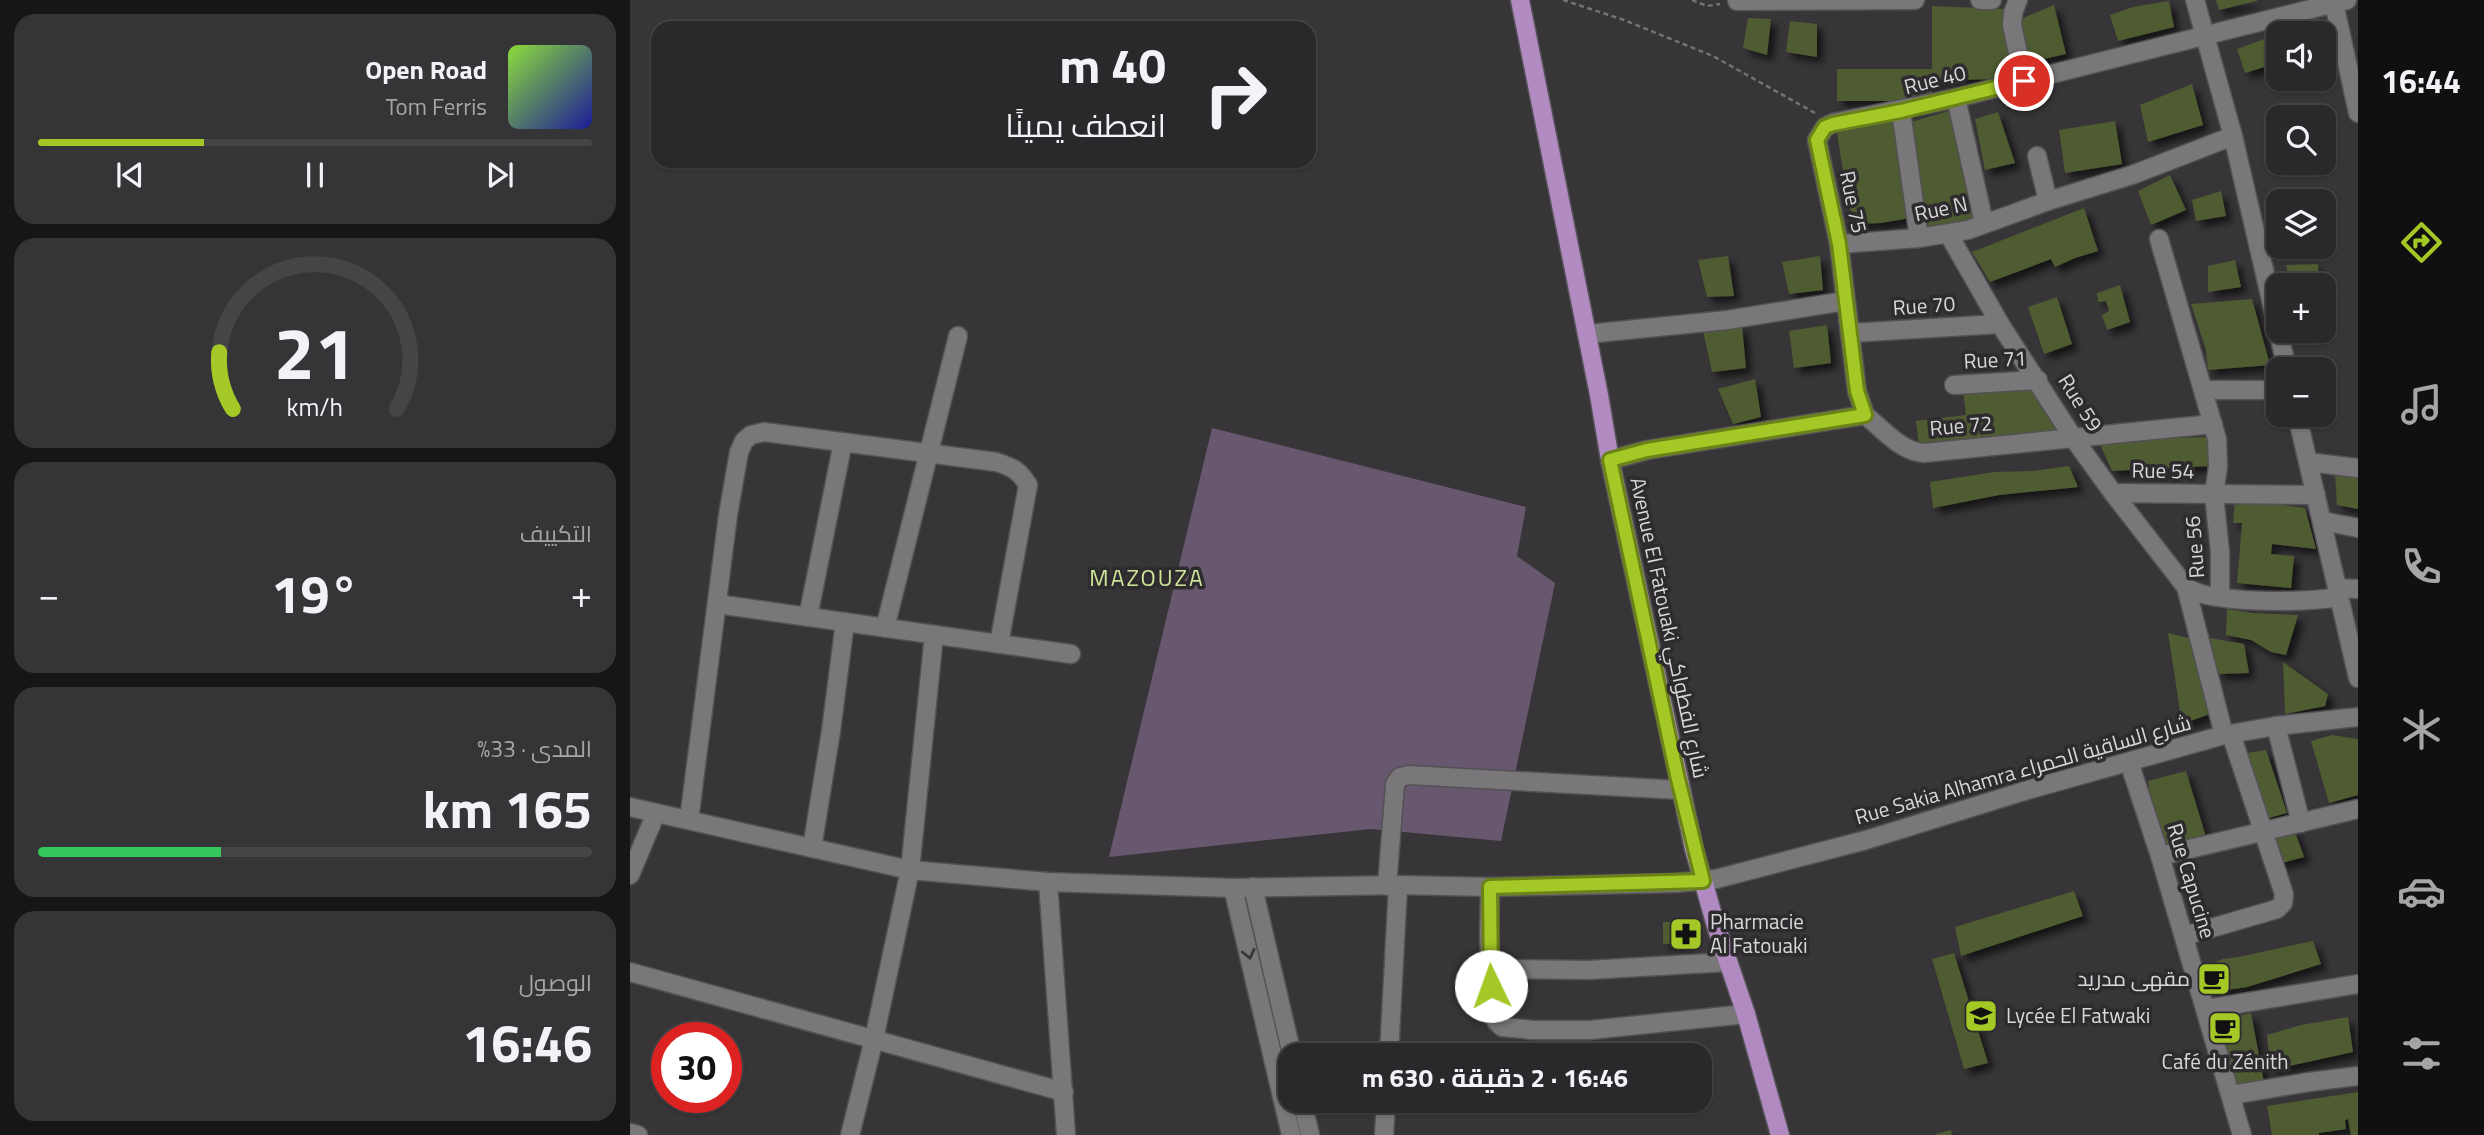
<!DOCTYPE html>
<html lang="ar">
<head>
<meta charset="utf-8">
<style>
  body { margin:0; font-family:"Titillium Web",Cairo,sans-serif; background:#353436; color:#f1f3f6; direction:rtl; height:100vh; display:flex; flex-direction:column; font-size:26px; white-space:nowrap }
  * { box-sizing:border-box; margin:0 }
  p { font-size:23px; color:#a5a6a8 }
  .icon { flex:none; width:38px; height:38px; fill:none; stroke:currentColor; stroke-width:2; stroke-linecap:round; stroke-linejoin:round }
  .map { position:relative; flex:1; overflow:hidden; direction:ltr }
  .side { display:flex; flex-direction:column; gap:14px; padding:14px; background:#171617; width:630px }
  .side>* { flex:none }
  .top-card { position:absolute; left:21px; top:21px; width:665px; height:147px; border-radius:21px; box-shadow:0 2px 5px #0004,0 0 0 2px #454447; direction:rtl; background:#29282a; color:#f1f3f6; overflow:hidden }
  .fabs { position:absolute; left:1636px; top:21px; display:grid; gap:14px }
  .fabs a { display:grid; place-items:center; width:70px; height:70px; border-radius:14px; background:#29282a; box-shadow:0 2px 5px #0004,0 0 0 2px #454447; font-size:35px }
  .speed { position:absolute; left:21px; top:1022px; display:flex; gap:14px; font-size:35px; font-weight:700; text-align:center }
  .speed>* { display:grid; place-content:center; width:91px; height:91px; border-radius:50%; background:#29282a; box-shadow:0 2px 5px #0004,0 0 0 2px #454447; line-height:1 }
  .speed .limit { border:10px solid #d22; background:#fff; color:#111 }
  .pin { position:absolute; display:grid; place-items:center; width:60px; height:60px; color:#fff; margin:-30px; border:4px solid #fff; border-radius:50%; box-shadow:0 2px 7px #0007 }
  .me { position:absolute; width:77px; margin:-38px; rotate:357deg; stroke-linejoin:round; filter:drop-shadow(0 0 5px #0008) }
  .turn { display:flex; align-items:center; gap:24px; height:147px; padding:0 35px; font-size:32px }
  .turn .icon { width:91px; height:91px; stroke-width:2.5 }
  .turn b { display:block; font-size:49px; line-height:60px }
  .big { font-size:52px; font-weight:700; line-height:1.1 }
  .side .widget { flex:1; display:flex; flex-direction:column; justify-content:center; gap:10px; min-width:0; padding:0 24px; border-radius:21px; background:#353436 }
  .side .dial { align-items:center; gap:0 }
  .dial svg { height:182px; overflow:visible; fill:none; stroke:#454447; stroke-width:7; stroke-linecap:round; text-anchor:middle }
  .dial text { fill:#f1f3f6; stroke:none }
  .song { display:flex; align-items:center; gap:21px }
  .cover { width:84px; height:84px; border-radius:10px; background:linear-gradient(135deg,hsl(90 70% 55%),hsl(240 70% 35%)) }
  .played { height:7px; border-radius:4px; background:linear-gradient(90deg,#a4c825 30%,#454447 30%) }
  .keys { display:flex; justify-content:space-around; direction:ltr }
  .heat { display:flex; justify-content:space-between; align-items:center; font-size:38px; direction:ltr }
  .charge { height:10px; border-radius:5px; background:linear-gradient(90deg,#34c759 33%,#454447 0) }
  .trip { position:absolute; left:648px; top:1043px; width:434px; height:70px; border-radius:21px; background:#29282a; box-shadow:0 2px 5px #0004,0 0 0 2px #454447; font-weight:700; line-height:70px; text-align:center; direction:rtl }
  main { display:flex; flex:1; min-height:0 }
  .tabs { display:flex; flex-direction:column; width:126px; justify-content:space-around; align-items:center; background:#101011; color:#a5a6a8 }
  .tabs .icon { width:49px; height:49px }
  .tabs .on { color:#a4c825 }
  .tabs b { font-size:32px; color:#f1f3f6 }
  .map>svg:first-child { display:block }
</style>
</head>
<body>
<main>
<nav class="tabs">
<b>16:44</b>
<svg class="icon on" aria-label="directions" viewBox="0 0 24 24"><path d="M12 3l9 9-9 9-9-9zM9 14v-3h6M13 9l2 2-2 2"/></svg>
<svg class="icon" aria-label="music" viewBox="0 0 24 24"><path d="M9 18V5l10-2v13"/><circle cx="6" cy="18" r="3"/><circle cx="16" cy="16" r="3"/></svg>
<svg class="icon" aria-label="phone" viewBox="0 0 24 24"><path d="M5 4h4l2 5-3 2q2 4 5 5l2-3 5 2v4C11 20 4 13 5 4z"/></svg>
<svg class="icon" aria-label="climate" viewBox="0 0 24 24"><path d="M12 3v18M4 7l16 10M4 17L20 7"/></svg>
<svg class="icon" aria-label="car" viewBox="0 0 24 24"><path d="M5 17H2v-5l4-1 3-4h7l3 4 3 1v5h-3M9 17h6M6 11h13"/><circle cx="7" cy="17" r="2"/><circle cx="17" cy="17" r="2"/></svg>
<svg class="icon" aria-label="filters" viewBox="0 0 24 24"><path d="M4 7h16M4 17h16"/><circle cx="9" cy="7" r="2"/><circle cx="15" cy="17" r="2"/></svg>
</nav>
<div class="map">
<svg width="1728" height="1135" viewBox="0 0 1728 1135">
  <defs>
    <filter id="shadow"><feDropShadow dx="6" dy="6" stdDeviation="3.5" flood-color="#0009"/></filter>
  </defs>
  <rect width="100%" height="100%" fill="#373538"/>
  <!-- green -->
  <polygon fill="#68586f" points="582,428 896,507 887,556 925,583 871,841 741,829 479,857"/>
  <!-- building -->
  <g fill="#4f5b30" filter="url(#shadow)">
    <polygon points="1586,0 1627,0 1627,1 1589,10"/>
    <polygon points="1539,1 1544,27 1488,41 1480,15 1503,7"/>
    <polygon points="1424,5 1436,54 1400,62 1386,21"/>
    <polygon points="1302,6 1374,9 1386,79 1302,80 1302,101 1207,101 1207,69 1302,69"/>
    <polygon points="1118,18 1141,19 1137,55 1113,48"/>
    <polygon points="1160,21 1187,24 1187,57 1156,52"/>
    <polygon points="1640,37 1647,63 1615,73 1607,49"/>
    <polygon points="1562,84 1573,125 1518,142 1510,105"/>
    <polygon points="1322,110 1343,220 1297,229 1278,123"/>
    <polygon points="1368,112 1385,163 1355,170 1345,119"/>
    <polygon points="1262,117 1280,218 1251,223 1224,224 1218,201 1206,127"/>
    <polygon points="1485,121 1492,164 1435,173 1429,130"/>
    <polygon points="1540,175 1556,210 1521,225 1508,191"/>
    <polygon points="1591,191 1596,216 1566,221 1562,200"/>
    <polygon points="1454,208 1468,251 1445,258 1425,267 1421,259 1360,282 1342,252"/>
    <polygon points="1098,256 1104,296 1077,297 1068,260"/>
    <polygon points="1190,256 1193,290 1159,294 1152,262"/>
    <polygon points="1605,260 1611,287 1578,292 1578,266"/>
    <polygon points="1688,264 1689,285 1660,285 1656,265"/>
    <polygon points="1490,285 1500,322 1477,330 1472,315 1479,311 1476,301 1468,302 1467,293"/>
    <polygon points="1427,297 1442,344 1414,354 1398,307"/>
    <polygon points="1622,299 1640,365 1578,370 1576,350 1561,304"/>
    <polygon points="1197,325 1201,363 1164,368 1159,331"/>
    <polygon points="1112,326 1116,368 1082,372 1073,331"/>
    <polygon points="1125,379 1131,417 1103,424 1088,389"/>
    <polygon points="1404,384 1415,410 1429,430 1398,437 1289,446 1286,421 1336,415 1333,391"/>
    <polygon points="1580,437 1581,466 1482,471 1468,440"/>
    <polygon points="1439,466 1448,487 1369,495 1303,508 1300,482 1364,472 1403,471"/>
    <polygon points="1705,474 1728,477 1728,509 1707,505"/>
    <polygon points="1605,499 1675,508 1686,549 1642,544 1641,554 1664,556 1661,588 1607,583 1612,523 1603,523"/>
    <polygon points="1597,609 1622,613 1668,615 1656,655 1641,652 1621,640 1596,635"/>
    <polygon points="1538,633 1564,639 1583,713 1552,724"/>
    <polygon points="1580,638 1614,644 1619,673 1588,674"/>
    <polygon points="1653,662 1698,694 1695,706 1655,714"/>
    <polygon points="1702,735 1728,739 1728,795 1699,803 1681,741"/>
    <polygon points="1636,750 1657,813 1631,820 1611,754"/>
    <polygon points="1556,771 1576,837 1538,850 1523,811 1518,781"/>
    <polygon points="1664,829 1674,857 1648,864 1639,834"/>
    <polygon points="1444,891 1453,916 1331,956 1325,927"/>
    <polygon points="1033,922 1060,922 1060,943 1033,944"/>
    <polygon points="1683,941 1691,964 1617,987 1583,992 1577,965 1593,959 1608,957"/>
    <polygon points="1324,953 1358,1063 1334,1069 1302,959"/>
    <polygon points="1621,1013 1634,1082 1606,1085 1589,1020"/>
    <polygon points="1718,1017 1723,1052 1641,1070 1637,1035 1671,1025"/>
    <polygon points="1728,1092 1728,1135 1721,1135 1718,1119 1715,1120 1716,1129 1689,1133 1689,1135 1642,1135 1637,1106"/>
    <polygon points="1321,1130 1322,1135 1306,1135 1306,1134"/>
  </g>
  <g fill="none" stroke-linecap="round" stroke-linejoin="round">
    <defs>
      <g id="minor">
        <polyline points="1350,0 1362,0"/>
        <polyline points="1388,0 1383,13 1382,25 1394,81"/>
        <polyline points="1565,0 1603,136 1657,369"/>
        <polyline points="1107,1 1285,0"/>
        <polyline points="1704,3 1728,113"/>
        <polyline points="1326,98 1354,223"/>
        <polyline points="1271,111 1289,238"/>
        <polyline points="1407,156 1418,201"/>
        <path d="M1319 235 1370 324 1444 439 1483 493 1556 587C1581 605 1678 602 1709 597"/>
        <polyline points="1529,239 1587,439 1588,466 1584,495 1590,552 1590,596"/>
        <polyline points="1209,244 1289,238 1338,230 1418,201 1502,175 1603,136"/>
        <polyline points="1220,333 1370,324"/>
        <polyline points="957,334 1097,320 1215,301"/>
        <polyline points="1324,385 1408,380"/>
        <polyline points="1574,390 1648,390"/>
        <polyline points="1235,415 1227,391 1209,244 1187,140 1195,127 1203,123 1326,98 1717,0"/>
        <path d="M1235 415C1253 429 1271 452 1294 453L1583 424"/>
        <polyline points="1667,415 1728,678"/>
        <polyline points="980,460 1017,450 1235,415"/>
        <polyline points="1678,462 1728,468"/>
        <polyline points="1483,493 1686,495"/>
        <polyline points="1692,521 1728,528"/>
        <polyline points="1556,587 1594,735"/>
        <polyline points="1707,588 1728,589"/>
        <polyline points="87,604 441,654"/>
        <polyline points="178,617 213,442"/>
        <polyline points="255,628 328,336"/>
        <polyline points="1646,726 1671,823"/>
        <polyline points="1499,762 1530,856 1612,1135"/>
        <polyline points="0,807 280,870 418,882 603,888 768,885 860,887 1046,883 1086,879 1236,840 1401,789 1594,735 1646,726 1728,717"/>
        <path d="M59 820 98 515 109 452 114 441 121 435 134 432 366 462C382 467 389 470 398 485L369 644"/>
        <polyline points="182,848 201,731 215,622"/>
        <polyline points="1530,856 1728,809"/>
        <polyline points="0,875 26,813"/>
        <polyline points="418,882 436,1135"/>
        <polyline points="757,886 765,784 770,777 779,775 1050,790"/>
        <polyline points="623,887 662,1055"/>
        <polyline points="860,887 859,936 863,1014 866,1021 872,1027 903,1030 960,1030 1116,1014"/>
        <polyline points="603,888 661,1135"/>
        <polyline points="1554,936 1647,909 1653,903 1654,894 1601,734"/>
        <polyline points="860,969 958,970 1098,962"/>
        <polyline points="0,972 434,1092"/>
        <polyline points="1576,1009 1728,984"/>
        <polyline points="759,1055 768,885"/>
        <polyline points="1601,1095 1679,1082 1728,1076"/>
        <polyline points="672,1101 680,1135"/>
        <polyline points="0,1133 8,1135"/>
        <polyline points="220,1135 244,1039 280,870 304,635"/>
        <polyline points="754,1135 756,1101"/>
      </g>
      <polyline id="major" points="890,0 969,395 980,460 1064,849 1086,926 1116,1014 1150,1135"/>
    </defs>
    <!-- minor casing -->
    <use href="#minor" stroke="#525153" stroke-width="21"/>
    <!-- major casing -->
    <use href="#major" stroke="#525153" stroke-width="21"/>
    <!-- path -->
    <g stroke="#747275" stroke-width="2.5" stroke-dasharray="5 3.5" stroke-linecap="butt">
      <polyline points="933,0 994,20 1083,56 1185,113"/>
      <polyline points="1062,0 1077,6 1090,4"/>
    </g>
    <!-- minor -->
    <use href="#minor" stroke="#79777a" stroke-width="18"/>
    <!-- major -->
    <use href="#major" stroke="#b08ac1" stroke-width="18"/>
  </g>
  <!-- one-way arrows -->
  <defs><path id="oneway-chevron" d="M-2-3.5L2.5 0L-2 3.5" fill="none" stroke-width="1.6" stroke-linecap="round" stroke-linejoin="round" transform="scale(1.75)"/></defs>
  <use stroke="#383639" href="#oneway-chevron" transform="translate(619 954) rotate(77)"/>
  <g fill="none" stroke-linecap="round" stroke-linejoin="round">
    <defs>
      <polyline id="route" points="861,986 860,887 1073,881 1047,775 980,460 1017,450 1235,415 1227,391 1209,244 1187,140 1195,127 1203,124 1271,111 1394,81"/>
    </defs>
    <!-- route casing -->
    <use href="#route" stroke="#6b8218" stroke-width="18"/>
    <!-- route -->
    <use href="#route" stroke="#a4c825" stroke-width="12"/>
  </g>
  <!-- icons -->
  <defs>
    <symbol id="pharmacy-square" viewBox="-11 -11 22 22"><rect x="-9" y="-9" width="18" height="18" rx="4" fill="#a4c825" stroke="#2d2b2e"/><path d="M-2-6h4v4h4v4h-4v4h-4v-4h-4v-4h4Z" fill="#111"/></symbol>
    <symbol id="cafe-square" viewBox="-11 -11 22 22"><rect x="-9" y="-9" width="18" height="18" rx="4" fill="#a4c825" stroke="#2d2b2e"/><path d="M-5.5-4.5H6V0H3Q3 3.5 0 3.5H-2.5Q-5.5 3.5-5.5 0ZM3-3.2v2h1.7v-2ZM-6 4.5H4V6H-6Z" fill="#111"/></symbol>
    <symbol id="school-square" viewBox="-11 -11 22 22"><rect x="-9" y="-9" width="18" height="18" rx="4" fill="#a4c825" stroke="#2d2b2e"/><path d="M0-5L7-2L0 1L-7-2ZM-4 1L0 2.5L4 1V4Q0 6-4 4Z" fill="#111"/></symbol>
  </defs>
  <g fill-rule="evenodd">
    <use href="#pharmacy-square" x="1037" y="915" width="38" height="38"/>
    <use href="#cafe-square" x="1565" y="960" width="38" height="38"/>
    <use href="#school-square" x="1332" y="997" width="38" height="38"/>
    <use href="#cafe-square" x="1576" y="1009" width="38" height="38"/>
  </g>
  <g text-anchor="middle" stroke-width="7" stroke-linejoin="round" paint-order="stroke">
    <!-- street labels -->
    <g font-size="21" fill="#d8d7d9" stroke="#2d2b2e">
      <text transform="translate(1305 80) rotate(-14)" y="7">Rue 40</text>
      <text transform="translate(1223 202) rotate(78)" y="7">Rue 75</text>
      <text transform="translate(1311 209) rotate(-12)" y="7">Rue N</text>
      <text transform="translate(1294 306) rotate(-4)" y="7">Rue 70</text>
      <text transform="translate(1365 360) rotate(-3)" y="7">Rue 71</text>
      <text transform="translate(1450 403) rotate(58)" y="7">Rue 59</text>
      <text transform="translate(1331 426) rotate(-5)" y="7">Rue 72</text>
      <text transform="translate(1533 471) rotate(1)" y="7">Rue 54</text>
      <text transform="translate(1565 547) rotate(-94)" y="7">Rue 56</text>
      <text transform="translate(1039 628) rotate(78)" y="7">Avenue El Fatouaki شارع الفطواكي</text>
      <text transform="translate(1393 770) rotate(-16)" y="7">Rue Sakia Alhamra شارع الساقية الحمراء</text>
      <text transform="translate(1561 881) rotate(73)" y="7">Rue Capucine</text>
    </g>
    <!-- poi labels -->
    <g font-size="21" fill="#d8d7d9" stroke="#2d2b2e" text-anchor="start">
      <text x="1080" y="929">Pharmacie<tspan x="1080" dy="24">Al Fatouaki</tspan></text>
      <text x="1560" y="986" text-anchor="end">مقهى مدريد</text>
      <text x="1376" y="1023">Lycée El Fatwaki</text>
      <text x="1595" y="1069" text-anchor="middle">Café du Zénith</text>
    </g>
    <!-- neighbourhood labels -->
    <g font-size="23" letter-spacing="2" fill="#cde49a" stroke="#2d2b2e">
      <text x="517" y="586">MAZOUZA</text>
    </g>
  </g>
</svg>
<div class="fabs">
<a><svg class="icon" aria-label="sound" viewBox="0 0 24 24"><path d="M4 9h4l5-4v14l-5-4H4zM17 9q2 3 0 6"/></svg></a>
<a><svg class="icon" aria-label="search" viewBox="0 0 24 24"><circle cx="10" cy="10" r="6"/><path d="M15 15l6 6"/></svg></a>
<a><svg class="icon" aria-label="layers" viewBox="0 0 24 24"><path d="M12 4l9 5-9 5-9-5zM3 14l9 5 9-5"/></svg></a>
<a>+</a>
<a>−</a>
</div>
<div class="speed"><div class="limit">30</div></div>
<div class="pin" style="left:1394px;top:81px;background:#d93025"><svg class="icon" aria-label="arrive" viewBox="0 0 24 24"><path d="M6 21V4h12l-3 4 3 4H6"/></svg></div>
<svg class="me" style="left:861px;top:986px" viewBox="-20 -20 40 40"><circle r="19" fill="#fff"/><path d="M0-13L10 11 0 6-10 11z" fill="#a4c825"/></svg>
<div class="trip">16:46 · 2 دقيقة · 630 m</div>
<div class="top-card">
<div class="turn"><svg class="icon" aria-label="right" viewBox="0 0 24 24"><path d="M7 20v-9h11M14 6l5 5-5 5"/></svg><div><b>40 m</b>انعطف يمينًا</div></div>
</div>
</div>
<section class="side">
<div class="widget">
<div class="song"><i class="cover"></i><div><b>Open Road</b><p>Tom Ferris</p></div></div>
<div class="played"></div>
<div class="keys"><svg class="icon" aria-label="previous" viewBox="0 0 24 24"><path d="M18 5L8 12l10 7zM5 5v14"/></svg><svg class="icon" aria-label="pause" viewBox="0 0 24 24"><path d="M8 5v14M16 5v14"/></svg><svg class="icon" aria-label="next" viewBox="0 0 24 24"><path d="M6 5l10 7-10 7zM19 5v14"/></svg></div>
</div>
<div class="widget dial"><svg viewBox="0 0 100 80">
<path d="M14 69A42 42 0 1 1 86 69"/>
<path d="M14 69A42 42 0 0 1 8 44" stroke="#a4c825"/>
<text x="50" y="56" font-size="32" font-weight="700">21</text>
<text x="50" y="72" font-size="11">km/h</text>
</svg></div>
<div class="widget"><p>التكييف</p>
<div class="heat"><a>−</a><b class="big">19°</b><a>+</a></div>
</div>
<div class="widget"><p>المدى · 33%</p><b class="big">165 km</b><div class="charge"></div></div>
<div class="widget"><p>الوصول</p><b class="big">16:46</b></div>
</section>
</main>
</body>
</html>
